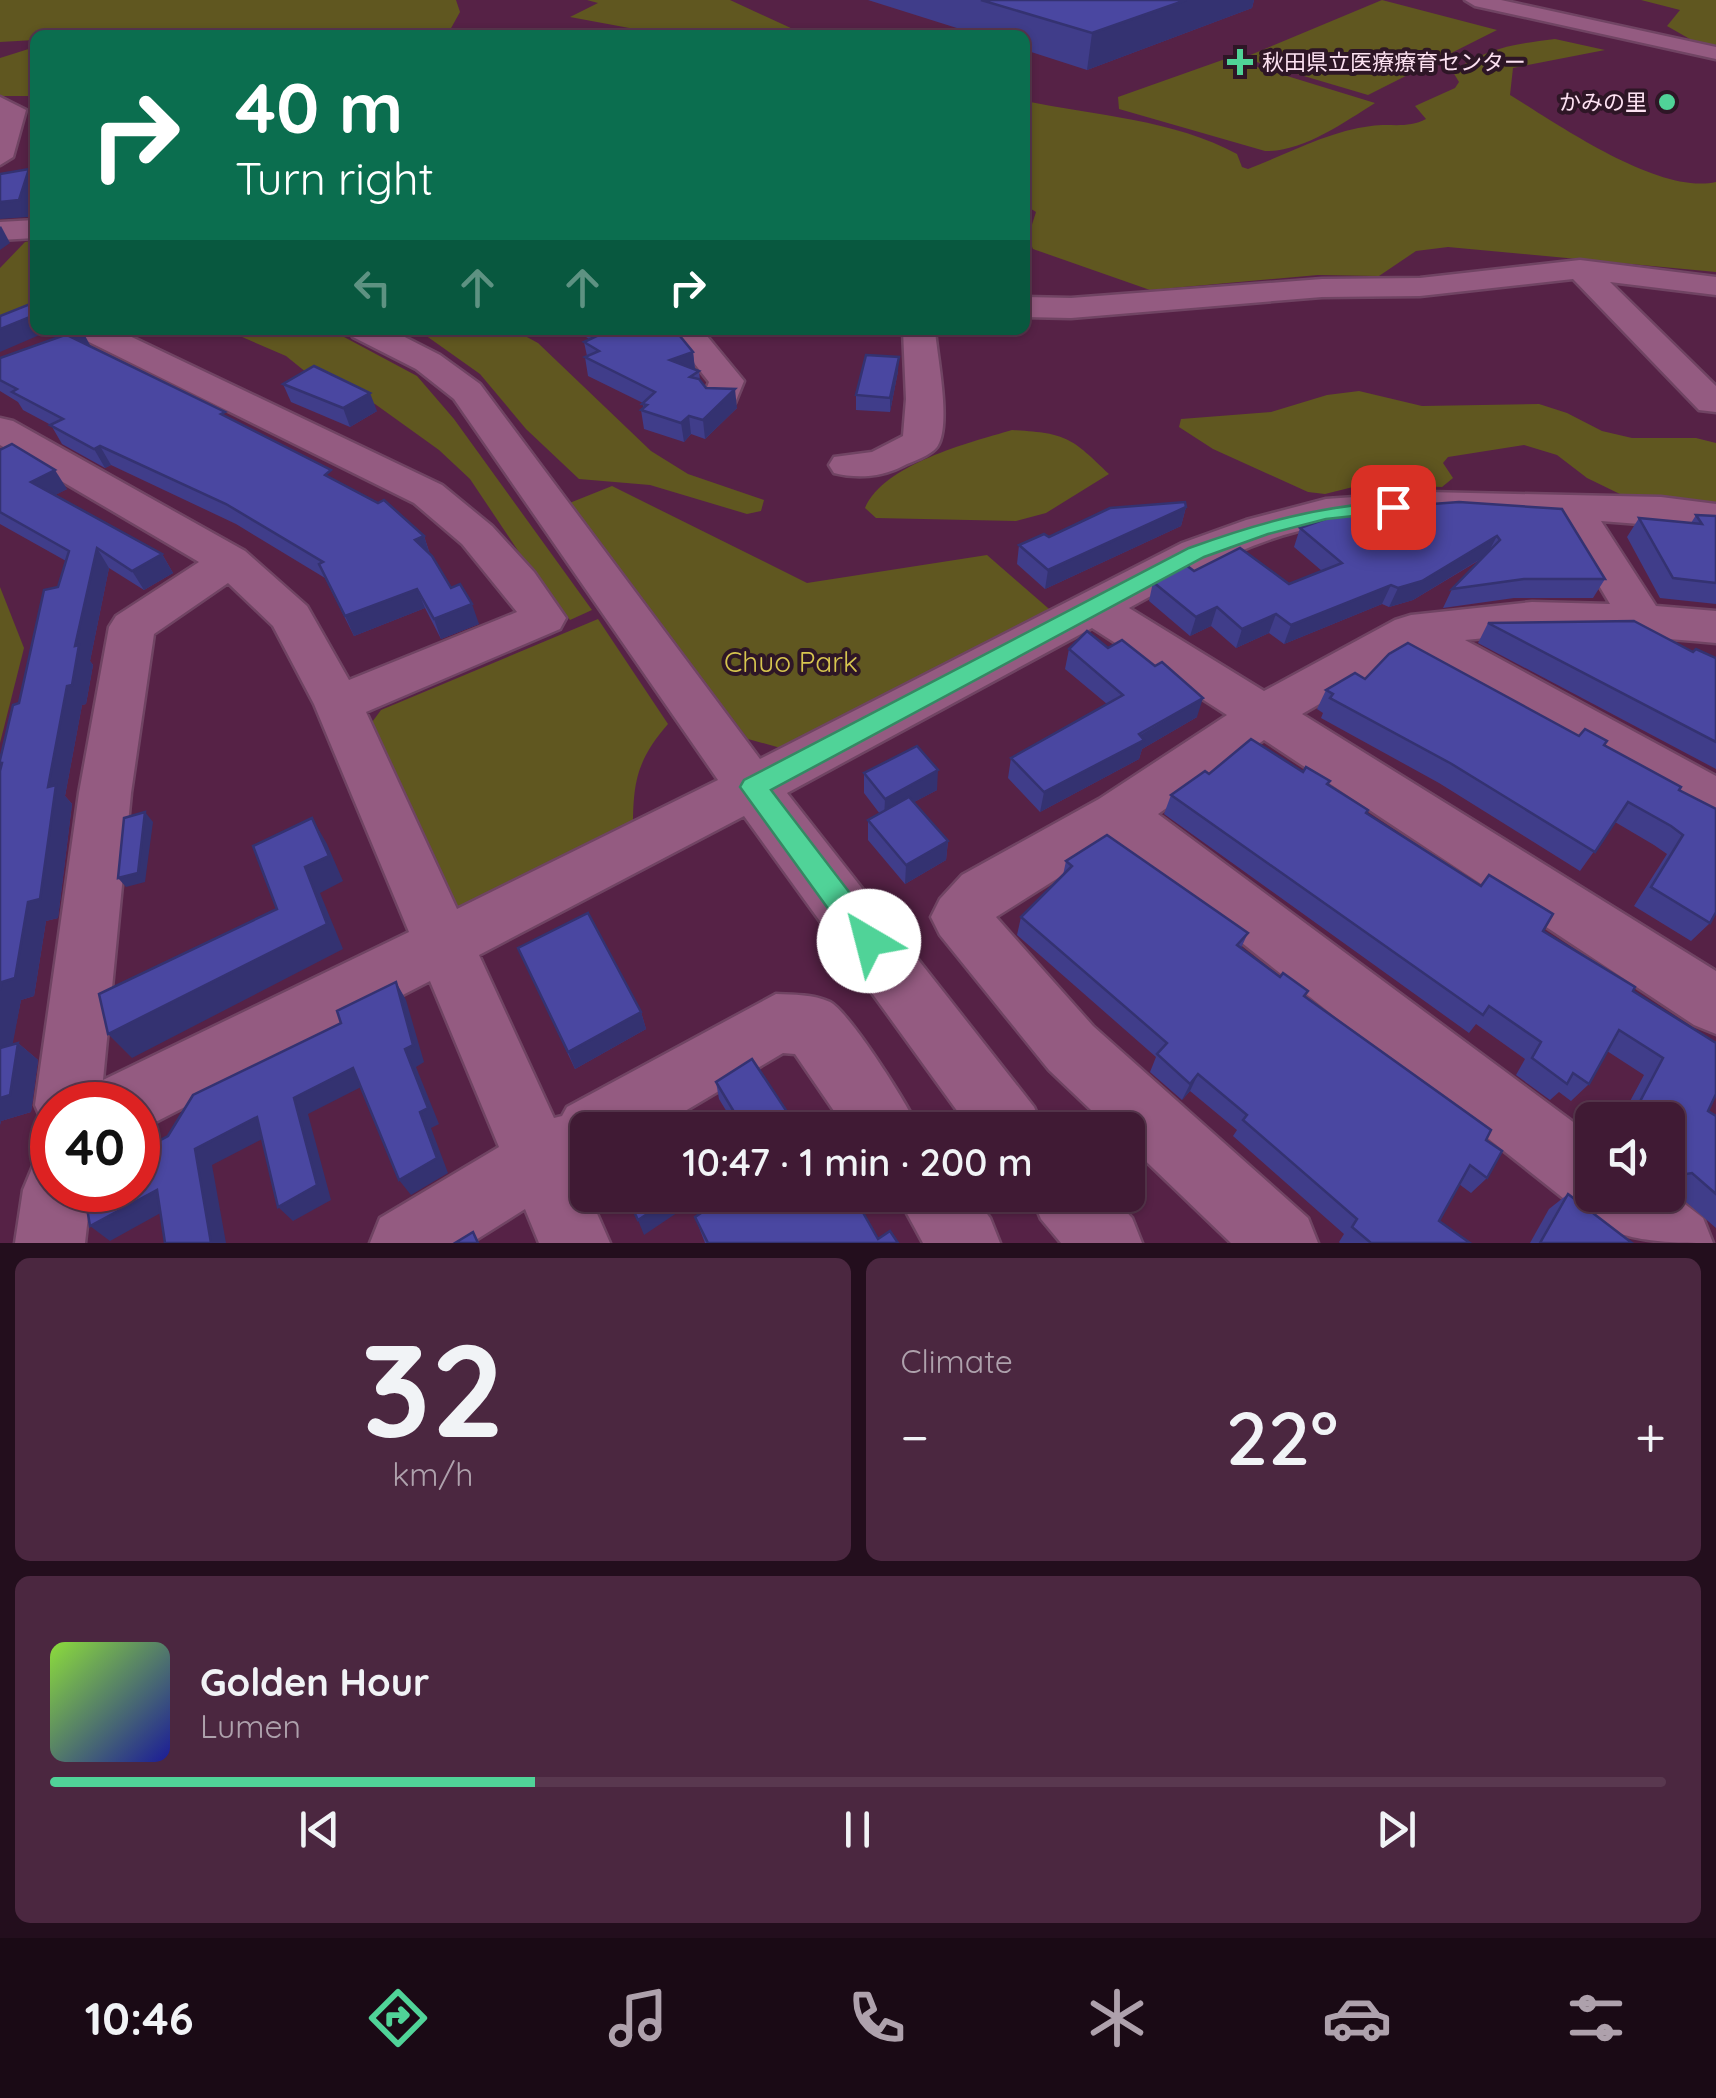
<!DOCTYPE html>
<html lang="en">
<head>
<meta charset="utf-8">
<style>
  body { margin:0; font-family:Quicksand,"Noto Sans JP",sans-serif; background:#4b2740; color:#f1f3f6; height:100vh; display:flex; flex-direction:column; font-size:38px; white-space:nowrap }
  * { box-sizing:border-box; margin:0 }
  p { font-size:32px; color:#aea1ac }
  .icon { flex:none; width:55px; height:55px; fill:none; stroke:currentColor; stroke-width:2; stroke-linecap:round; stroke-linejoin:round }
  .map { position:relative; height:1243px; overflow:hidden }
  .sheet { display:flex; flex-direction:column; gap:15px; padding:15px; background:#230e1d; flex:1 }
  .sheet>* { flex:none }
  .banner { position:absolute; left:30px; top:30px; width:1000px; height:305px; border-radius:15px; box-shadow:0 2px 8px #0004,0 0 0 2px #59384f; background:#0b6e4f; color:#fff; overflow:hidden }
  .fabs { position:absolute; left:1575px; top:1102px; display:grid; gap:20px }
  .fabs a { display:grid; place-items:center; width:110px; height:110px; border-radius:15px; background:#401a34; box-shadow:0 2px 8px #0004,0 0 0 2px #59384f; font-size:50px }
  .speed { position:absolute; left:30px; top:1082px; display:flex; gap:20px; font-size:50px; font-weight:700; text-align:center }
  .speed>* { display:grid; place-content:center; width:130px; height:130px; border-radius:50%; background:#401a34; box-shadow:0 2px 8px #0004,0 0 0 2px #59384f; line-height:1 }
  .speed .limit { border:15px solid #d22; background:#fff; color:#111 }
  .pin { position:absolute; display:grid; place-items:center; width:85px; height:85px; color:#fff; margin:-42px; border-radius:20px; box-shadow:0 5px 15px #0006 }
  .me { position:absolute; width:110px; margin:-55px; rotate:323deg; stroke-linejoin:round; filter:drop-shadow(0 0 8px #0008) }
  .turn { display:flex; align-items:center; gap:35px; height:210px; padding:0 40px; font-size:45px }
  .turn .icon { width:130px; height:130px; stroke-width:2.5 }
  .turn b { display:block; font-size:70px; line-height:85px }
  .lanes { display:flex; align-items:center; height:95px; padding:0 40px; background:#0003; justify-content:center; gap:50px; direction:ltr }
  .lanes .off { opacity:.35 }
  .big { font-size:75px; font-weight:600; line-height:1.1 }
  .sheet .card { flex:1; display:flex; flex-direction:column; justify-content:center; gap:15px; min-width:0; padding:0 35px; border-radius:15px; background:#4b2740 }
  .sheet .dial { align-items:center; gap:0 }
  .dial b { font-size:130px; line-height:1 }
  .song { display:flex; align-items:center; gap:30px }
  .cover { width:120px; height:120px; border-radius:15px; background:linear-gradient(135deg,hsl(90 70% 55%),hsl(240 70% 35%)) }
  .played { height:10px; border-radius:5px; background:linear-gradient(90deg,#50d398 30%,#59384f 30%) }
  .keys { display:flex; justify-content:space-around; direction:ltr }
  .heat { display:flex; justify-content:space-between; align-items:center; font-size:55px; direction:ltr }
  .sheet .tiles { flex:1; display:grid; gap:15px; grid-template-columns:1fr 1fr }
  .card:last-child { grid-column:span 2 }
  .trip { position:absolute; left:570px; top:1112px; width:575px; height:100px; border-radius:15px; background:#401a34; box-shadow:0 2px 8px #0004,0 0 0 2px #59384f; font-weight:600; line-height:100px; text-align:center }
  .dock { display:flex; height:160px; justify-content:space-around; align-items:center; background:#1a0a15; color:#aea1ac }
  .dock .icon { width:70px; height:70px }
  .dock .current { color:#50d398 }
  .dock b { font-size:45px; color:#f1f3f6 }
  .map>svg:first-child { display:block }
</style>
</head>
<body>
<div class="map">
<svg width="1716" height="1243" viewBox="0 0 1716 1243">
  <rect width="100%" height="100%" fill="#562246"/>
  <!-- green -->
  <g fill="#605720">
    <polygon points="0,0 456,0 460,12 450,30 459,35 35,35 35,40 0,42"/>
    <polygon points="587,0 730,0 806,35 667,35 570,17 598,3"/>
    <polygon points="1382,0 1497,30 1368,95 1243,58"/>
    <polygon points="1641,0 1716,0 1716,47 1695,42 1667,26 1680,10"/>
    <path d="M1555 39 1605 50 1513 68 1510 95C1559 125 1659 195 1716 182V272L1448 247 1416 251 1379 276 1318 275 1150 290 1033 249 1028 237 1036 212 1025 205V101C1094 115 1175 120 1237 154L1242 167 1248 169C1287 154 1329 131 1371 126 1390 123 1408 129 1426 119L1415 106 1455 88 1459 82 1453 72C1485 48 1515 44 1555 39Z"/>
    <polygon points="35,47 35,96 0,96 0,58"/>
    <path d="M1228 58 1375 103C1343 123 1303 152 1265 151L1119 109 1118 97Z"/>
    <polygon points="35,240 35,314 0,329 0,268 25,242"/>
    <polygon points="226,330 331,330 417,376 454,419 592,610 570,620 543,588 470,479 439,450 375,404 312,377 286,356"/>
    <polygon points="418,330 514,330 538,343 651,451 688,474 764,500 761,511 747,514 650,485 579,479 526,429 480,374"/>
    <polygon points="1359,391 1422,406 1539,404 1567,413 1602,431 1632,438 1696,438 1716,443 1716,505 1624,496 1587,478 1557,455 1524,445 1448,457 1443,463 1453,478 1442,487 1365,484 1325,494 1308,492 1213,449 1179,427 1181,419 1271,412 1327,395"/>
    <path d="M1012 430C1066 433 1071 437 1109 474L1046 513 1016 521 876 518 865 508C884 464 968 443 1012 430Z"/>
    <polygon points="612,486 807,583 987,555 1056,615 795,752 748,739 567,504"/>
    <polygon points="0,587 24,648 0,743"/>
    <path d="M598 619 668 724C636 761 633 783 633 831L486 903 451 907 367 729 381 710Z"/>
  </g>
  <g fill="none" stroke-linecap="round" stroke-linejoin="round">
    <defs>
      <g id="minor">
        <polygon points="1465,0 1501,0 1716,47 1716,59 1475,6"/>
        <polygon points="0,97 26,110 13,157 0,165"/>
        <polygon points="35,220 35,238 0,240 0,222"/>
        <polygon points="1580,260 1716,277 1716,295 1610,282 1716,386 1716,412 1699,410 1573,279 1420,296 1322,297 1071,318 1025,317 1025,297 1071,298 1322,279 1420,278"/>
        <path d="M75 330H117L442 485 492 526 534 572 566 618 560 629 366 712 457 909 718 780 454 399 416 369 353 337 349 330H391L440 355 480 384 760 759 1182 543 1246 520 1326 499 1426 492 1661 497 1716 504V530L1601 521 1656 606 1716 611V643C1632 635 1550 630 1465 640L1716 776V822L1697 816 1411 651 1302 714 1716 971V1034L1694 1025 1264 740 1158 814 1592 1136V1195H1668V1191L1703 1218 1713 1243C1672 1243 1606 1243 1587 1210L1568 1202 1115 842 996 917 1093 1026 1308 1218 1318 1243H1231L1128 1144V1130H1112L1049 1070 940 935 931 917 940 899 962 875 1099 799 1227 715 1092 628 787 793 1034 1107 1044 1130H971L744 816 479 955 554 1118 562 1116 567 1107 776 994C794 995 813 994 830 1002 850 1013 909 1106 919 1130H847L795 1054 783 1053 653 1130H588V1164L580 1175 610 1243H539L525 1209 471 1243H370L380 1218 499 1147 430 981 138 1131V1105H52V1131L45 1128 35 1105 79 793 109 627 116 616 199 562 0 445V418L13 421 245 551 307 606 349 680 517 612 462 544 414 503 79 337ZM1426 516 1560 520 1610 604 1532 602 1411 615 1395 620 1264 691 1129 608C1191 574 1255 537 1326 525 1359 519 1393 519 1426 516ZM228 583 273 626 314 704 409 932 103 1080 131 793 154 634Z"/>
        <polygon points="668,330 702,330 744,381 735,403 722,406 709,403 704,395 709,382"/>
        <path d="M903 330H935C937 356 952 426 937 447 930 456 913 461 903 466 882 477 857 479 834 473L829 465 834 457 872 452 903 436 906 399Z"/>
        <polygon points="52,1157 52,1190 91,1190 85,1243 15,1243 23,1190 33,1166"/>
        <polygon points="897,1195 973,1195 990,1218 1000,1243 923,1243"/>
        <polygon points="1031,1195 1111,1195 1132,1218 1142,1243 1061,1243 1041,1219"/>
      </g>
    </defs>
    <!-- minor casing -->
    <use href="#minor" stroke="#704463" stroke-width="5"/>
    <!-- minor -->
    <use href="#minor" fill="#945b81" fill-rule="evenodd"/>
  </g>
  <!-- wall -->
  <g fill="#403d8a">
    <polygon points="868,0 1254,0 1252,8 1087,70 1025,50 1025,35 979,35"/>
    <polygon points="78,330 82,330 90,347 226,416 336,481 424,536 430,554 451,588 479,624 441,639 425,608 354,636 325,578 236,524 111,465 105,468 62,444 51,425 23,410 18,402 0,391 0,358"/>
    <polygon points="576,330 675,330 693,352 695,370 699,371 700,380 706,388 737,408 705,439 691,434 684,442 644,429 641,410 643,409 643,403 588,376 585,357 587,356 584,342 589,339"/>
    <polygon points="898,371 890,412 856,410 856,395"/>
    <polygon points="283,384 377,411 350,427 291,402"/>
    <polygon points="0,450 67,489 55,495 162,554 173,573 144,590 109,568 90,661 93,665 86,704 82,705 65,796 72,804 58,918 46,921 34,996 21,1000 12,1044 18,1043 38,1060 31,1112 1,1121 0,1125 0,771 1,766 0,760 58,587 66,561 0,524"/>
    <polygon points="1459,502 1605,579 1593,598 1514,598 1443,608 1452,589 1483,558 1413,600 1389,607 1382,604 1284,644 1269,633 1236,648 1211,626 1190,636 1149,601 1153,582 1194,571 1289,584 1322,571 1294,547 1300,528"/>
    <polygon points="1186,507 1181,526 1045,589 1017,564 1019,545"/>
    <polygon points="1696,515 1716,516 1716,604 1660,598 1627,537 1639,518 1691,523"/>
    <polygon points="1488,623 1693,652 1716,658 1716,769 1478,643"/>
    <polygon points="1069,649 1197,717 1142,749 1139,759 1040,812 1008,778 1011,758 1107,704 1065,669"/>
    <polygon points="1365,679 1579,736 1604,745 1679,790 1710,923 1691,941 1634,906 1667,854 1654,845 1615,822 1580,871 1439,783 1321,718 1323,713 1317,709 1326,690"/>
    <polygon points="1303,772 1328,785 1367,813 1633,991 1708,1111 1716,1116 1716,1228 1670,1188 1668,1189 1668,1120 1620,1120 1644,1075 1607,1051 1589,1084 1571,1101 1559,1092 1550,1100 1516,1075 1525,1059 1476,1024 1469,1033 1164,814 1171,795 1209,774"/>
    <polygon points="864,773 937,790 914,802 948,841 946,860 905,884 868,840 868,820 880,814 864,793"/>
    <polygon points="1066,861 1248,933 1241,948 1305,996 1486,1140 1487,1178 1471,1193 1459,1184 1439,1221 1470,1243 1340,1243 1339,1242 1344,1234 1233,1136 1237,1130 1190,1091 1182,1100 1150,1072 1156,1057 1017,935 1021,917 1063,875"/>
    <polygon points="518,948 641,1012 646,1029 575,1069"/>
    <polygon points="716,1082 799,1130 738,1130 719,1099"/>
    <polygon points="1568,1194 1632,1243 1530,1243 1549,1209"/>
    <polygon points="695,1217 878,1239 898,1243 705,1243"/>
  </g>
  <!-- shaded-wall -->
  <g fill="#343271">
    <polygon points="1186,0 1254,0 1252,8 1087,70 1092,33"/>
    <polygon points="29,169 35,180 35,193 28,217 0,219 0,202"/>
    <polygon points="1,226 10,243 0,250 0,227"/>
    <polygon points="35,315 35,330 51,330 0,352 0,329"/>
    <polygon points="79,330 82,330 91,347 67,335"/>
    <polygon points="693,352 695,370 670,360"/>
    <polygon points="899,357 898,371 890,412 890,398"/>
    <polygon points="735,389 737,408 705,439 703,420"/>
    <polygon points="370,393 377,411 350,427 343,408"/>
    <polygon points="689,416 691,434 684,442 681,423"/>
    <polygon points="100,446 111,465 105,468 94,449"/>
    <polygon points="55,470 67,489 44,501 31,482"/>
    <polygon points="1186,507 1181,526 1045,589 1048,570"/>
    <polygon points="424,536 430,555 415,540"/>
    <polygon points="1497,536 1487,555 1413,600 1389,607 1398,588"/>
    <polygon points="97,548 109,568 90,661 93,665 86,704 82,705 65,796 72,804 58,918 46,921 34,996 21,1000 8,1069 0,1063 0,990 28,902 48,787 75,646"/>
    <polygon points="162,554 173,573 144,590 132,571"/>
    <polygon points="1391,585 1382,604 1284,644 1291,625"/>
    <polygon points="417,589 425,608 354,636 345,616"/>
    <polygon points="472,604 479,624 441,639 434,619"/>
    <polygon points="1217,607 1211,626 1190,636 1196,617"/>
    <polygon points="1276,614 1269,633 1236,648 1242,629"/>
    <polygon points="1203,698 1197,717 1142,749 1139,759 1040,812 1044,792"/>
    <polygon points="938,770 937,790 884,818 885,799"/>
    <polygon points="145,812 153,822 145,882 126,887 118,878"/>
    <polygon points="312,818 327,844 343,881 320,893 343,949 132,1058 108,1034 327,924 305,867"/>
    <polygon points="948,841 946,860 905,884 906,865"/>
    <polygon points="396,982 406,1000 424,1062 416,1067 439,1124 431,1128 448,1173 411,1195 399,1180 420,1112 405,1049"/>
    <polygon points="641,1012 646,1029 575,1069 568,1052"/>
    <polygon points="18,1043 38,1060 31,1112 1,1121 0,1125 0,1098"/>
    <polygon points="353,1068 365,1085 308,1114 331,1200 293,1221 278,1207 294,1098"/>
    <polygon points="1198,1074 1190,1091 1182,1100 1190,1084"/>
    <polygon points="257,1117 272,1134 212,1165 226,1243 211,1243 195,1149"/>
    <polygon points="157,1190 175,1205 110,1241 90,1226"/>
    <polygon points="676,1195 698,1195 699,1198 644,1235 638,1220"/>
  </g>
  <!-- building -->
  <g fill="#4a47a1" stroke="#343271" stroke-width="2.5">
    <polygon points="981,0 1186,0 1092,33"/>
    <polygon points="29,169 19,200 0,202 0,174"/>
    <polygon points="35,302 35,315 0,329 0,316"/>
    <polygon points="79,330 67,335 225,412 221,414 331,470 325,475 378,503 384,500 424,536 415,540 432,556 451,588 460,584 472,604 434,619 417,589 345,616 319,564 323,562 226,504 100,446 94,449 50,425 63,419 12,392 17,389 0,380 0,358"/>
    <polygon points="598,330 675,330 693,352 670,360 699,371 690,377 699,379 706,388 735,389 703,420 689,416 681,423 641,410 647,405 642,404 655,392 585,357 599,351 584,342 603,333"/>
    <polygon points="866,355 899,357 890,398 856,395"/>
    <polygon points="314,366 370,393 343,408 283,384"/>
    <polygon points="12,444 55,470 31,482 162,554 132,571 97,548 75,646 79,645 72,685 67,686 48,787 56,785 40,899 28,902 15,978 2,982 0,990 0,771 2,763 0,763 0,760 13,705 19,703 44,590 58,587 69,551 0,512 0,450"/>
    <polygon points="1185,502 1186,507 1048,570 1019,545 1044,534 1049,537 1110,508"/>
    <polygon points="1459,502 1562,509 1605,579 1524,579 1452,589 1500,540 1497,536 1422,581 1398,588 1391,585 1291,625 1276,614 1242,629 1217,607 1196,617 1153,582 1186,565 1194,571 1240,548 1289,584 1342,563 1300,528 1331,517 1378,508"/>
    <polygon points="1696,515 1716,516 1716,583 1673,578 1639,518 1702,524"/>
    <polygon points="1634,621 1693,652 1696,649 1716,658 1716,742 1488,623"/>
    <polygon points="1087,631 1108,648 1122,640 1155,666 1162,662 1203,698 1139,734 1144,740 1044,792 1011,758 1123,695 1069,649"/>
    <polygon points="1408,643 1579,736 1585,729 1607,741 1604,745 1681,787 1679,790 1716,809 1716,912 1710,923 1651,887 1683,835 1671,826 1628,802 1595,852 1450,763 1330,698 1333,694 1326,690 1355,673 1365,679 1389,654"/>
    <polygon points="1251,739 1303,772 1306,767 1330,781 1327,784 1368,810 1366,813 1481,886 1489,875 1553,914 1543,931 1635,987 1633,991 1716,1043 1716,1094 1708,1111 1716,1116 1716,1194 1692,1173 1674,1176 1668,1171 1668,1161 1676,1144 1668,1138 1668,1120 1652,1120 1636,1109 1663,1058 1619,1030 1589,1084 1573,1073 1567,1084 1532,1058 1541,1042 1489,1006 1483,1015 1171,795 1205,771 1209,774"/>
    <polygon points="917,746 938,770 885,799 864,773"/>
    <polygon points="909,797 948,841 906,865 868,820"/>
    <polygon points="145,812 138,873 118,878 124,818"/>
    <polygon points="312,818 329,856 305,867 327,924 108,1034 99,994 277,909 253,846"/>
    <polygon points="1107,835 1248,933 1237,945 1280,977 1283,973 1308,991 1304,996 1491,1130 1486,1140 1502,1151 1487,1178 1470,1165 1439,1221 1470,1243 1371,1243 1352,1227 1357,1219 1243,1120 1247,1115 1198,1074 1190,1084 1157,1054 1167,1043 1021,917 1072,866 1066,861"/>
    <polygon points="588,913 641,1012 568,1052 518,948"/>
    <polygon points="396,982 413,1045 405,1049 428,1108 420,1112 437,1158 399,1180 353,1068 294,1098 317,1185 278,1207 257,1117 195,1149 211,1243 165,1243 157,1190 90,1226 84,1190 138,1190 138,1152 168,1136 193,1095 341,1023 337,1011"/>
    <polygon points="18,1043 10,1095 0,1098 0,1048"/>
    <polygon points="752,1059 799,1130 745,1130 716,1082"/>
    <polygon points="661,1120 667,1130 644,1130"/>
    <polygon points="1568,1194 1632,1243 1540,1243"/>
    <polygon points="626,1195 676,1195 638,1220"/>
    <polygon points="729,1195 853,1195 878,1239 890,1231 898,1243 708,1243 695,1217"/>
    <polygon points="473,1232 478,1243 455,1243"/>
  </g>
  <!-- route -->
  <path fill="#50d398" stroke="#348963" stroke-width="2.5" d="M1393 501 1400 503V511L1326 519 1268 534 1204 557 771 790 879 931 883 941 879 950 869 954 858 950 740 787 744 780 1189 548C1261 522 1317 507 1393 501Z"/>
  <!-- markers -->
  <g fill="#50d398" stroke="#2e1626" stroke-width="4">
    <path d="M1235 47h10v10h10v10h-10v10h-10v-10h-10v-10h10z"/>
    <circle cx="1667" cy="102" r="10"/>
  </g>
  <g text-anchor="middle" stroke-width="8" stroke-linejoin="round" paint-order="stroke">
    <!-- far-poi labels -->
    <g font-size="22" fill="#fde2f2" stroke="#2e1626" text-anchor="start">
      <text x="1262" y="70">秋田県立医療療育センター</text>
      <text x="1647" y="110" text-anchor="end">かみの里</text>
    </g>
    <!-- park labels -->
    <g font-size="28" fill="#d7c54f" stroke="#2e1626">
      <text x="791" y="672">Chuo Park</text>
    </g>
  </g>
</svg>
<div class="fabs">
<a><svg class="icon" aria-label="sound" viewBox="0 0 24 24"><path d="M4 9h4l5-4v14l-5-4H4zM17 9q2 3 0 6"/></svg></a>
</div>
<div class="speed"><div class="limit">40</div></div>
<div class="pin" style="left:1393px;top:507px;background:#d93025"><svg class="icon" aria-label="arrive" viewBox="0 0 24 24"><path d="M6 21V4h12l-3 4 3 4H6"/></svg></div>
<svg class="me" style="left:869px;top:941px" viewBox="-20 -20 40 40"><circle r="19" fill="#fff"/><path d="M0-13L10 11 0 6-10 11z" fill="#50d398"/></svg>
<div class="trip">10:47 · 1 min · 200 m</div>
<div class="banner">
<div class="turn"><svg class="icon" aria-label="right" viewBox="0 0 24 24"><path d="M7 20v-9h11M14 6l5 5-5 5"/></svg><div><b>40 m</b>Turn right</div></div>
<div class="lanes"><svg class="icon off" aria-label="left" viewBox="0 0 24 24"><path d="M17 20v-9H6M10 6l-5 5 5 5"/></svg><svg class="icon off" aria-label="ahead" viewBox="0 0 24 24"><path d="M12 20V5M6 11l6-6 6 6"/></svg><svg class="icon off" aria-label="ahead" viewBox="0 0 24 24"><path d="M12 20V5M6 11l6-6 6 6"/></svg><svg class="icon" aria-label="right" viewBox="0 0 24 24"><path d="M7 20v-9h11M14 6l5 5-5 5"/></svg></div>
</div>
</div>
<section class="sheet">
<div class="tiles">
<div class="card dial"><b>32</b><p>km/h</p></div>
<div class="card"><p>Climate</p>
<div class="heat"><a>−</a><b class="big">22°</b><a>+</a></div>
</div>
<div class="card">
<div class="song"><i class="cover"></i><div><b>Golden Hour</b><p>Lumen</p></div></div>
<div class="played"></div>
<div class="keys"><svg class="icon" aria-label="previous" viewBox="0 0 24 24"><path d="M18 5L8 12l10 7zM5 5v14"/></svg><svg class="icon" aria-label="pause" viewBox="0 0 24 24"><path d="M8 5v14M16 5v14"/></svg><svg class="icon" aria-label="next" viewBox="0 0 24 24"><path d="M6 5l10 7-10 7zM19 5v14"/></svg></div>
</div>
</div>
</section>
<nav class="dock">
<b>10:46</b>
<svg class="icon current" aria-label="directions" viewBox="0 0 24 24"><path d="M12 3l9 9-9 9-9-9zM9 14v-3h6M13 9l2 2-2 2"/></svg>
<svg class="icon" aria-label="music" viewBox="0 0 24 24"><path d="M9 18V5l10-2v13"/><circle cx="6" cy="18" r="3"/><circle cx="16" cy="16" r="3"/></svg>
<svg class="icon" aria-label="phone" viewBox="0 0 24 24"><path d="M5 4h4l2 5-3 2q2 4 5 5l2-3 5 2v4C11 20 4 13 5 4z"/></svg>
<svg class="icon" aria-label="climate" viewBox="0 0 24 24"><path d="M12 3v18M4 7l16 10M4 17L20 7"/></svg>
<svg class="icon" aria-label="car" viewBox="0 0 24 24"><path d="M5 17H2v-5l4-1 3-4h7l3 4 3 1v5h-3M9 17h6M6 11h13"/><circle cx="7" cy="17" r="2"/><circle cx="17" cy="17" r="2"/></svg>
<svg class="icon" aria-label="filters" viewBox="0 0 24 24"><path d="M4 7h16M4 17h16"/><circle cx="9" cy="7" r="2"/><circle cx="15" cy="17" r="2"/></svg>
</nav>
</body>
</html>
